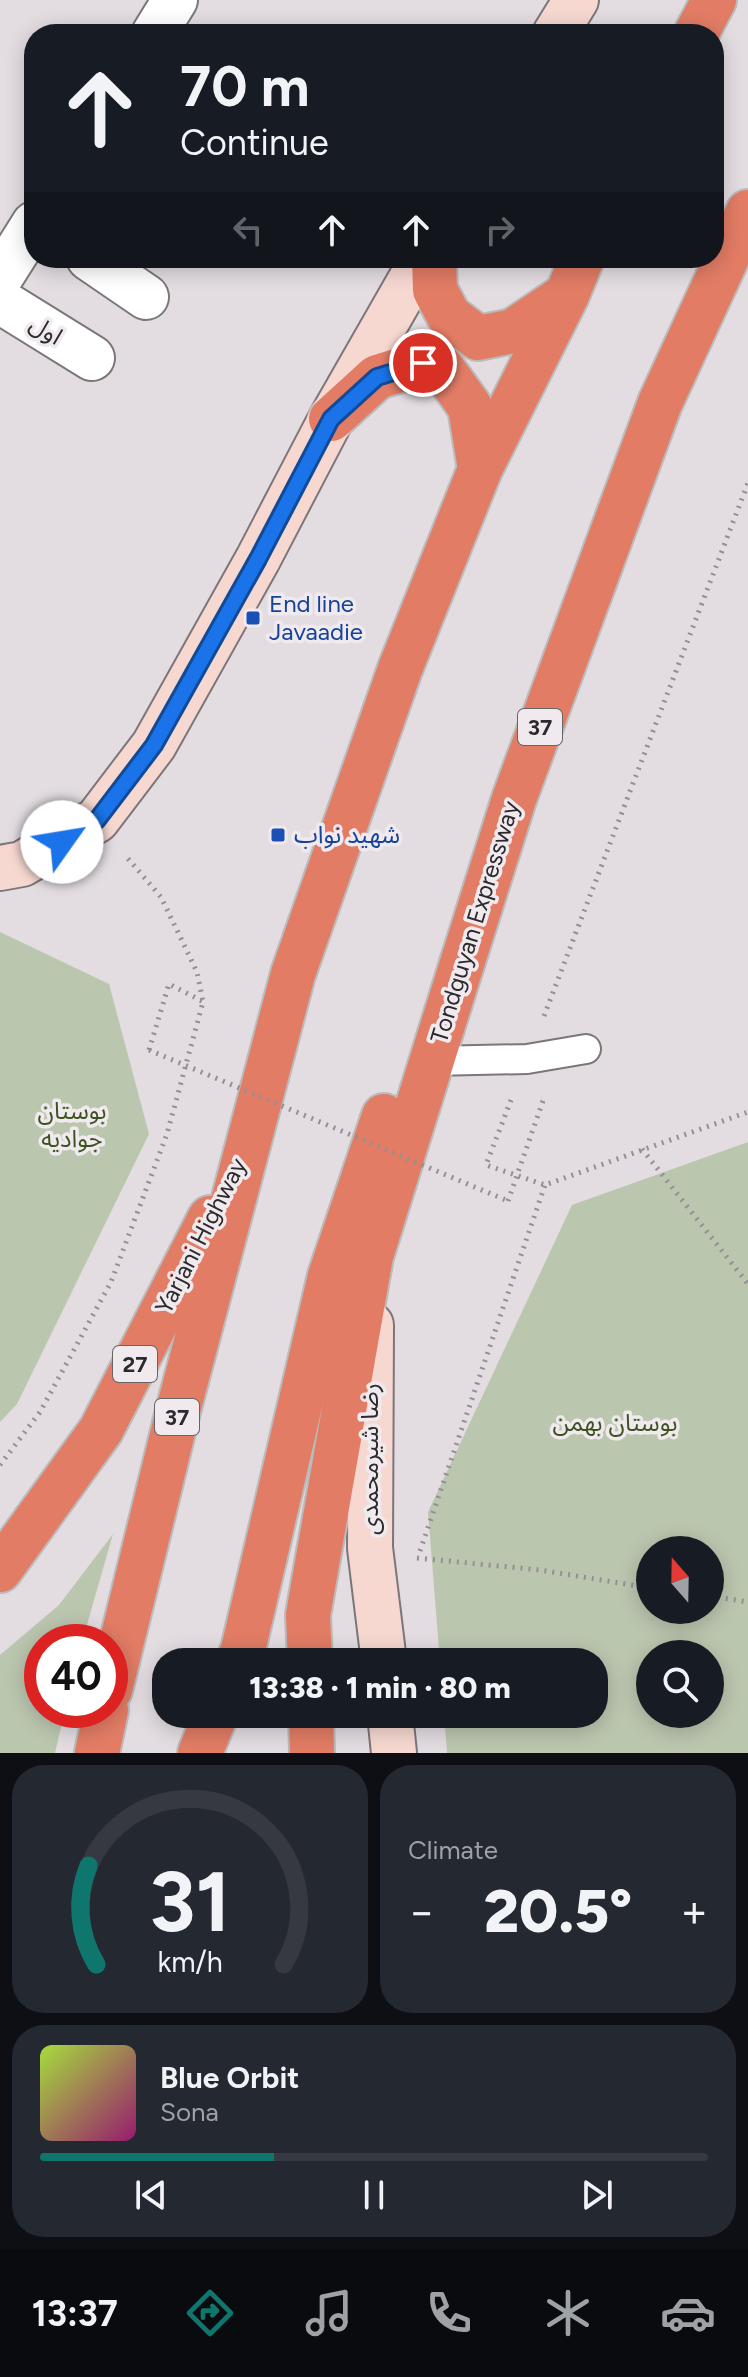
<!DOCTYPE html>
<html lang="en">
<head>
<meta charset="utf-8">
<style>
  body { margin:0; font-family:Figtree,"Noto Sans Arabic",sans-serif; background:#242831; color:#f1f3f6; height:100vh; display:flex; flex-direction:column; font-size:30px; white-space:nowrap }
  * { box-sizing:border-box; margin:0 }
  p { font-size:26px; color:#9ea1a6 }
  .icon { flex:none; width:44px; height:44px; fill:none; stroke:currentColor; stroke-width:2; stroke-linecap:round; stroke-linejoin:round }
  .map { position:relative; height:1753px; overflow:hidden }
  .drawer { display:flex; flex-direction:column; gap:12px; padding:12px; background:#0d0f14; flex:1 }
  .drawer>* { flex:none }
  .banner { position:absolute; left:24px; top:24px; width:700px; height:244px; border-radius:32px; box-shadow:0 4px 20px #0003; background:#171b24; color:#f1f3f6; overflow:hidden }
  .needle { width:52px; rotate:340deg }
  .controls { position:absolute; left:636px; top:1536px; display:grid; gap:16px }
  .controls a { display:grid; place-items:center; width:88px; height:88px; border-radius:50%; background:#171b24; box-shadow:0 4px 20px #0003; font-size:40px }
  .speed { position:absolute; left:24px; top:1624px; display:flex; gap:16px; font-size:40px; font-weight:700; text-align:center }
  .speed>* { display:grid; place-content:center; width:104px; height:104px; border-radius:50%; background:#171b24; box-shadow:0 4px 20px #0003; line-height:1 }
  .speed .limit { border:12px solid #d22; background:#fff; color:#111 }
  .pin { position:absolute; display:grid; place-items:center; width:68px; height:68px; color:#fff; margin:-34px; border:4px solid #fff; border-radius:50%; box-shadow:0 2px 8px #0007 }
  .me { position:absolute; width:88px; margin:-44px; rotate:58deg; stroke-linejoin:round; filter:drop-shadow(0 0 6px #0008) }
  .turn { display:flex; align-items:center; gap:28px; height:168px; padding:0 24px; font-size:36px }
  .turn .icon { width:104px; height:104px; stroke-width:2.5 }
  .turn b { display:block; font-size:56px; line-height:68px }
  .lanes { display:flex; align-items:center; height:76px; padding:0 24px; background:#0003; justify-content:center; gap:40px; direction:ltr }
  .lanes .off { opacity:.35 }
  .big { font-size:60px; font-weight:800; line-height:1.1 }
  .drawer .card { flex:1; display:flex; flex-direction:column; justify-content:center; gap:12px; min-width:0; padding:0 28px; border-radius:32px; background:#242831 }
  .drawer .dial { align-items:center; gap:0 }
  .dial svg { height:208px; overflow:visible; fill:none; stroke:#363941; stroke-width:7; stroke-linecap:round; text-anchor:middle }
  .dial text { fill:#f1f3f6; stroke:none }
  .song { display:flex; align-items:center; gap:24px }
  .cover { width:96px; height:96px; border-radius:12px; background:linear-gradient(135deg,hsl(80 70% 55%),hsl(320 70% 35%)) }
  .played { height:8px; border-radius:4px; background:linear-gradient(90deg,#0f766e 35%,#363941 35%) }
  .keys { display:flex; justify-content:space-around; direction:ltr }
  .heat { display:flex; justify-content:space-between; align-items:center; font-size:44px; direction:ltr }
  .drawer .tiles { flex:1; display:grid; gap:12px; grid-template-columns:1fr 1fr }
  .card:last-child { grid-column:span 2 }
  .trip { position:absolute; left:152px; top:1648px; width:456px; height:80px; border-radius:32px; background:#171b24; box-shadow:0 4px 20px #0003; font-weight:800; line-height:80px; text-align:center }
  .menu { display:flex; height:128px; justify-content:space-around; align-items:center; background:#090b0e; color:#9ea1a6 }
  .menu .icon { width:56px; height:56px }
  .menu .on { color:#0f766e }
  .menu b { font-size:36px; color:#f1f3f6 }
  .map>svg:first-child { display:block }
</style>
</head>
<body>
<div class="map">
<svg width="748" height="1753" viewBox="0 0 748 1753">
  <rect width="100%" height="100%" fill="#e3dde2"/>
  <!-- green -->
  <g fill="#bbc6af" fill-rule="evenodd">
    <polygon points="0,932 109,984 149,1134 17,1404 0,1422"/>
    <path d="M748 1142V1753H447L444 1714H594V1662H440L428 1512 572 1205ZM650 1550H710V1610H650ZM650 1654H710V1714H650Z"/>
    <polygon points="113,1534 82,1642 42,1642 42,1710 65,1710 55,1753 0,1753 0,1655 59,1605"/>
  </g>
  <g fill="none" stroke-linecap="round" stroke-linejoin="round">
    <defs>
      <polyline id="lane" points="431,1061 527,1059 586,1049"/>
      <g id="street">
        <polyline points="154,34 175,0"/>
        <polyline points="89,258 146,297"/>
        <polyline points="0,278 34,224"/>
        <polyline points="0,301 92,358"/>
      </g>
      <g id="secondary">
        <polyline points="555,34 576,0"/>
        <polyline points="0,868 22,864 97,820 154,745 258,559 331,419 423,258"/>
        <polyline points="371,1325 370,1548 384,1662"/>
        <polyline points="390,1714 394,1753"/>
      </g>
      <g id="highway">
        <polyline points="696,34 714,0"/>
        <polyline points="434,258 435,290 449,316 478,338 513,331 565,296"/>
        <polyline points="331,419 377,377 423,363 442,368 470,407 480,469"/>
        <polyline points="0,1570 101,1430 210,1218"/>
        <polyline points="238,1662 243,1650 330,1276 384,1116"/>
        <polyline points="310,1662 308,1615 371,1256 460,970 514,799 660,403 748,212"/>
        <polyline points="110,1690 178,1411 293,974 400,669 480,469 567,295 582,258"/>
        <polyline points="311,1714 312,1753"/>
        <polyline points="97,1753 106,1710"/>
        <polyline points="200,1753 216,1714"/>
      </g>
    </defs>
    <!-- lane casing -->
    <use href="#lane" stroke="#7c767b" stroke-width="32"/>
    <!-- street casing -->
    <use href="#street" stroke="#7c767b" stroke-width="48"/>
    <!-- secondary casing -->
    <use href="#secondary" stroke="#7c767b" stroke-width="48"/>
    <!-- highway casing -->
    <use href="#highway" stroke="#bbb" stroke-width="48"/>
    <!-- path -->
    <g stroke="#948f93" stroke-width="5" stroke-dasharray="2 6" stroke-linecap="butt">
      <polyline points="544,1016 748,483"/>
      <polyline points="149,1050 169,984 202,1001"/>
      <polyline points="511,1100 486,1165 545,1185 748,1112"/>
      <polyline points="642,1149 748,1284"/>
      <polyline points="508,1201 544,1098 541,1098"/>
      <polyline points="0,1465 40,1412 111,1282 167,1134 203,1002 197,972 161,897 125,855"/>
      <polyline points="420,1551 545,1185"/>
      <polyline points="417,1558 540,1570 650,1588"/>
      <polyline points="710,1596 748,1602"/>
    </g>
    <!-- lane -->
    <use href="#lane" stroke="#fff" stroke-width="28"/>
    <!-- street -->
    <use href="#street" stroke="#fff" stroke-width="44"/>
    <!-- secondary -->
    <use href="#secondary" stroke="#f6d8d1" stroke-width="44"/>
    <!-- highway -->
    <use href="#highway" stroke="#e27c65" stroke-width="44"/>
    <!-- path-bridge -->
    <polyline stroke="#948f93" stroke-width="5" stroke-dasharray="2 6" stroke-linecap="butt" points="149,1050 508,1201"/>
  </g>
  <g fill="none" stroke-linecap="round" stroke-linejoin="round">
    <defs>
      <polyline id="route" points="62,842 97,820 154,745 258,559 331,419 377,377 423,363"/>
    </defs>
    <!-- route casing -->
    <use href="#route" stroke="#114b97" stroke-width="20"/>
    <!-- route -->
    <use href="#route" stroke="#1a73e8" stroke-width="14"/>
  </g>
  <!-- markers -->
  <g fill="#1a4fb4" stroke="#f0eaef" stroke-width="3">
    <rect x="245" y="610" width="16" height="16" rx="4"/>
    <rect x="270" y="827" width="16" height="16" rx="4"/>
  </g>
  <g text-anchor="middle" stroke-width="7" stroke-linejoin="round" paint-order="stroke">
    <!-- shield labels -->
    <g fill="#f0eaef" stroke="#676466" stroke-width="2">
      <rect x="518" y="709" width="44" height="36" rx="6"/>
      <rect x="113" y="1346" width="44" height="36" rx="6"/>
      <rect x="155" y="1399" width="44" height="36" rx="6"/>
    </g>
    <g font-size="22" font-weight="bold" fill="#2c2a2c">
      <text x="540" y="735">37</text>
      <text x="135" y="1372">27</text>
      <text x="177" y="1425">37</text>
    </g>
    <!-- street labels -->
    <g font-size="24" fill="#2c2a2c" stroke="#f0eaef">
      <text transform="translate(46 330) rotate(32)" y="8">اول</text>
      <text transform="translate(475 922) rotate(-73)" y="8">Tondguyan Expressway</text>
      <text transform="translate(201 1236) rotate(-63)" y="8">Yarjani Highway</text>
      <text transform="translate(370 1459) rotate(-90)" y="8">رضا شیرمحمدی</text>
    </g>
    <!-- transit labels -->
    <g font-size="24" fill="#164399" stroke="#f0eaef" text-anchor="start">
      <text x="269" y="612">End line<tspan x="269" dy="28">Javaadie</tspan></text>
      <text x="294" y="843">شهید نواب</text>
    </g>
    <!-- park labels -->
    <g font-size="24" fill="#3d531f" stroke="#f0eaef">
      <text x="72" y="1119">بوستان<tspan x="72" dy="28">جوادیه</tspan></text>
      <text x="615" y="1431">بوستان بهمن</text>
    </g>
  </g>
</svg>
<div class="controls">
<a><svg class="needle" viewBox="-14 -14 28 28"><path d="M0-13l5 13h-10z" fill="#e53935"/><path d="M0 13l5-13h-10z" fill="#9ea1a6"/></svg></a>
<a><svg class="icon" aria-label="search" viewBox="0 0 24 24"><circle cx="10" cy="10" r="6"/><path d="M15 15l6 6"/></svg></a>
</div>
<div class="speed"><div class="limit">40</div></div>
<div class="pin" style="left:423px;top:363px;background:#d93025"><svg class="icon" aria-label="arrive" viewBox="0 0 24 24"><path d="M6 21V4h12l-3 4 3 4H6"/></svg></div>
<svg class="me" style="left:62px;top:842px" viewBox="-20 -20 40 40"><circle r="19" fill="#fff"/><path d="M0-13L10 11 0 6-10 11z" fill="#1a73e8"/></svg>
<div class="trip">13:38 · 1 min · 80 m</div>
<div class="banner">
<div class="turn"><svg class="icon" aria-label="ahead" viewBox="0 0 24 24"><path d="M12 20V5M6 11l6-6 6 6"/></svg><div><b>70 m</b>Continue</div></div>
<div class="lanes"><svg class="icon off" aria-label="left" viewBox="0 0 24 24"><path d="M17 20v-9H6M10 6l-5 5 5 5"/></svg><svg class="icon" aria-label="ahead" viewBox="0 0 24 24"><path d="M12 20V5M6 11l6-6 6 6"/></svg><svg class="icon" aria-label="ahead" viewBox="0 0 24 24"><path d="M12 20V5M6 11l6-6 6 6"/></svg><svg class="icon off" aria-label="right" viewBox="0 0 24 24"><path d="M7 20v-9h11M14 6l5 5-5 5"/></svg></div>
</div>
</div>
<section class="drawer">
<div class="tiles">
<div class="card dial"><svg viewBox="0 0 100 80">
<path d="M14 69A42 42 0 1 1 86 69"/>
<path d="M14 69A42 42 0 0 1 11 31" stroke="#0f766e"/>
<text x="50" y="56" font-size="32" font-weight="700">31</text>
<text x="50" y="72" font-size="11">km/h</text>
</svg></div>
<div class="card"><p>Climate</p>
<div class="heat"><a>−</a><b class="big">20.5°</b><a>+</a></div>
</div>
<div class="card">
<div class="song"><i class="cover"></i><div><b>Blue Orbit</b><p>Sona</p></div></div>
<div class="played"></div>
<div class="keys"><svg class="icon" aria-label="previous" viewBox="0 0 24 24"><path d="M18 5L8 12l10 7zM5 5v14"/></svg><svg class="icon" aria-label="pause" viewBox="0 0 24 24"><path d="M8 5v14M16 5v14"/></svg><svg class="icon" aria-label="next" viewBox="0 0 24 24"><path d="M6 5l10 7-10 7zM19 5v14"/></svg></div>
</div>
</div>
</section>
<nav class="menu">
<b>13:37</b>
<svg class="icon on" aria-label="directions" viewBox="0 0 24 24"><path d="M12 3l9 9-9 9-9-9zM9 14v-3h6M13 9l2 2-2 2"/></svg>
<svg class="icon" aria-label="music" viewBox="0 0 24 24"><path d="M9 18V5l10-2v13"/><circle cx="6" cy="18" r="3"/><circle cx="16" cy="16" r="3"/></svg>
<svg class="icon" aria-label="phone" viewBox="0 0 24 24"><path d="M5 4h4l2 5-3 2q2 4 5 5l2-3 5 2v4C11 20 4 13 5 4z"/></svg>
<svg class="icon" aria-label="climate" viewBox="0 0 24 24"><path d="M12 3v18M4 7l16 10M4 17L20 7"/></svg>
<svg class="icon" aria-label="car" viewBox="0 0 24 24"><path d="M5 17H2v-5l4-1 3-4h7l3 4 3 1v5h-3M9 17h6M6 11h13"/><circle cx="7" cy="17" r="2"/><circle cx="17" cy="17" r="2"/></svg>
</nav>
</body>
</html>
